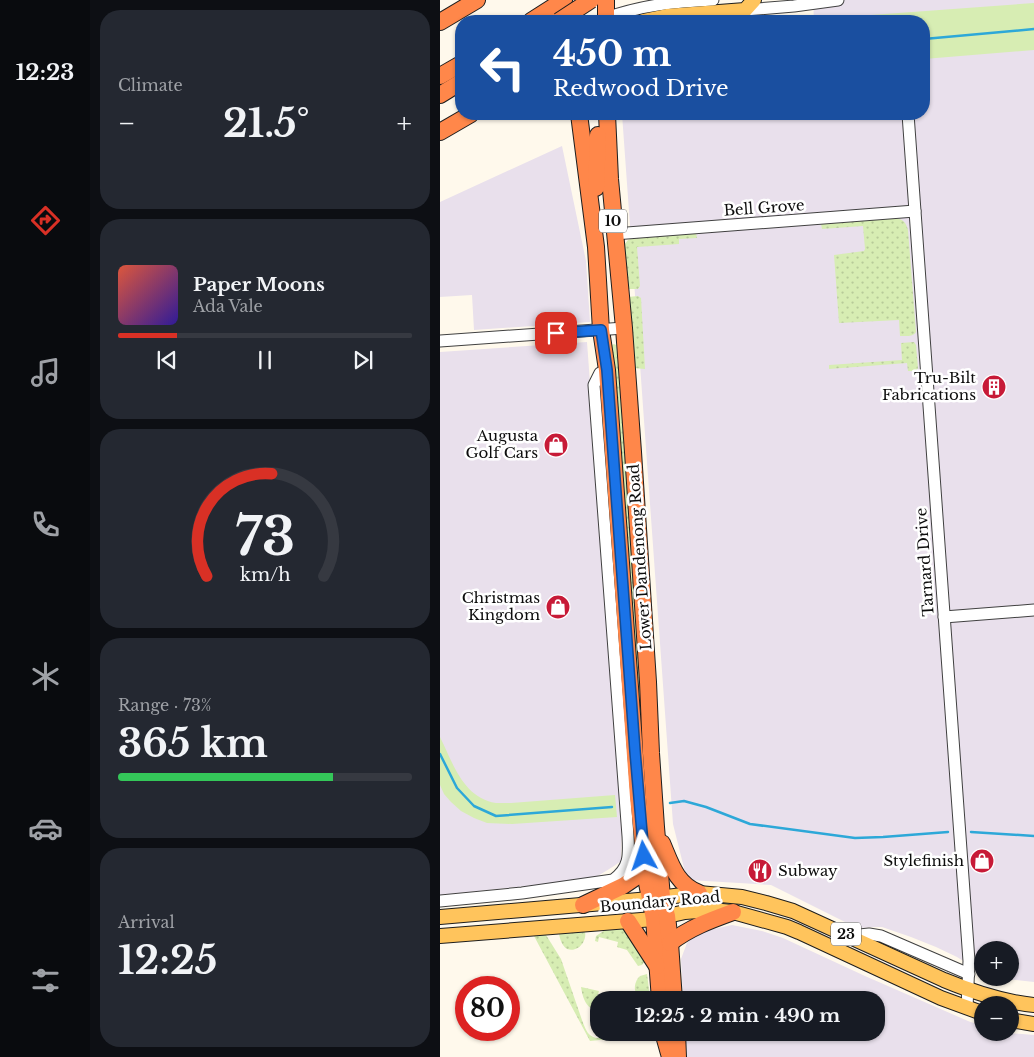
<!DOCTYPE html>
<html lang="en">
<head>
<meta charset="utf-8">
<style>
  body { margin:0; font-family:"Libre Baskerville",serif; background:#242831; color:#f1f3f6; height:100vh; display:flex; flex-direction:column; font-size:19px; white-space:nowrap }
  * { box-sizing:border-box; margin:0 }
  p { font-size:16px; color:#9ea1a6 }
  .icon { flex:none; width:28px; height:28px; fill:none; stroke:currentColor; stroke-width:2; stroke-linecap:round; stroke-linejoin:round }
  .map { position:relative; flex:1; overflow:hidden }
  .drawer { display:flex; flex-direction:column; gap:10px; padding:10px; background:#0d0f14; width:350px }
  .drawer>* { flex:none }
  .guide { position:absolute; left:15px; top:15px; width:475px; height:105px; border-radius:20px; box-shadow:0 1px 4px #0004; background:#1a4fa0; color:#fff; overflow:hidden }
  .fabs { position:absolute; left:534px; top:941px; display:grid; gap:10px }
  .fabs a { display:grid; place-items:center; width:45px; height:45px; border-radius:50%; background:#171b24; box-shadow:0 1px 4px #0004; font-size:25px }
  .speed { position:absolute; left:15px; top:976px; display:flex; gap:10px; font-size:25px; font-weight:700; text-align:center }
  .speed>* { display:grid; place-content:center; width:65px; height:65px; border-radius:50%; background:#171b24; box-shadow:0 1px 4px #0004; line-height:1 }
  .speed .limit { border:8px solid #d22; background:#fff; color:#111 }
  .pin { position:absolute; display:grid; place-items:center; width:42px; height:42px; color:#fff; margin:-21px; border-radius:10px; box-shadow:0 2px 8px #0006 }
  .me { position:absolute; width:55px; margin:-28px; rotate:355deg; stroke-linejoin:round; filter:drop-shadow(0 0 4px #0008) }
  .turn { display:flex; align-items:center; gap:18px; height:105px; padding:0 15px; font-size:22px }
  .turn .icon { width:65px; height:65px; stroke-width:2.5 }
  .turn b { display:block; font-size:35px; line-height:42px }
  .big { font-size:38px; font-weight:800; line-height:1.1 }
  .drawer .tile { flex:1; display:flex; flex-direction:column; justify-content:center; gap:8px; min-width:0; padding:0 18px; border-radius:20px; background:#242831 }
  .drawer .dial { align-items:center; gap:0 }
  .dial svg { height:130px; overflow:visible; fill:none; stroke:#363941; stroke-width:7; stroke-linecap:round; text-anchor:middle }
  .dial text { fill:#f1f3f6; stroke:none }
  .song { display:flex; align-items:center; gap:15px }
  .cover { width:60px; height:60px; border-radius:8px; background:linear-gradient(135deg,hsl(10 70% 55%),hsl(250 70% 35%)) }
  .played { height:5px; border-radius:2px; background:linear-gradient(90deg,#d93025 20%,#363941 20%) }
  .keys { display:flex; justify-content:space-around; direction:ltr }
  .heat { display:flex; justify-content:space-between; align-items:center; font-size:28px; direction:ltr }
  .charge { height:8px; border-radius:4px; background:linear-gradient(90deg,#34c759 73%,#363941 0) }
  .trip { position:absolute; left:150px; top:991px; width:295px; height:50px; border-radius:20px; background:#171b24; box-shadow:0 1px 4px #0004; font-weight:800; line-height:50px; text-align:center }
  main { display:flex; flex:1; min-height:0 }
  .tab-bar { display:flex; flex-direction:column; width:90px; justify-content:space-around; align-items:center; background:#090b0e; color:#9ea1a6 }
  .tab-bar .icon { width:35px; height:35px }
  .tab-bar .on { color:#d93025 }
  .tab-bar b { font-size:22px; color:#f1f3f6 }
  .map>svg:first-child { display:block }
</style>
</head>
<body>
<main>
<nav class="tab-bar">
<b>12:23</b>
<svg class="icon on" aria-label="directions" viewBox="0 0 24 24"><path d="M12 3l9 9-9 9-9-9zM9 14v-3h6M13 9l2 2-2 2"/></svg>
<svg class="icon" aria-label="music" viewBox="0 0 24 24"><path d="M9 18V5l10-2v13"/><circle cx="6" cy="18" r="3"/><circle cx="16" cy="16" r="3"/></svg>
<svg class="icon" aria-label="phone" viewBox="0 0 24 24"><path d="M5 4h4l2 5-3 2q2 4 5 5l2-3 5 2v4C11 20 4 13 5 4z"/></svg>
<svg class="icon" aria-label="climate" viewBox="0 0 24 24"><path d="M12 3v18M4 7l16 10M4 17L20 7"/></svg>
<svg class="icon" aria-label="car" viewBox="0 0 24 24"><path d="M5 17H2v-5l4-1 3-4h7l3 4 3 1v5h-3M9 17h6M6 11h13"/><circle cx="7" cy="17" r="2"/><circle cx="17" cy="17" r="2"/></svg>
<svg class="icon" aria-label="filters" viewBox="0 0 24 24"><path d="M4 7h16M4 17h16"/><circle cx="9" cy="7" r="2"/><circle cx="15" cy="17" r="2"/></svg>
</nav>
<section class="drawer">
<div class="tile"><p>Climate</p>
<div class="heat"><a>−</a><b class="big">21.5°</b><a>+</a></div>
</div>
<div class="tile">
<div class="song"><i class="cover"></i><div><b>Paper Moons</b><p>Ada Vale</p></div></div>
<div class="played"></div>
<div class="keys"><svg class="icon" aria-label="previous" viewBox="0 0 24 24"><path d="M18 5L8 12l10 7zM5 5v14"/></svg><svg class="icon" aria-label="pause" viewBox="0 0 24 24"><path d="M8 5v14M16 5v14"/></svg><svg class="icon" aria-label="next" viewBox="0 0 24 24"><path d="M6 5l10 7-10 7zM19 5v14"/></svg></div>
</div>
<div class="tile dial"><svg viewBox="0 0 100 80">
<path d="M14 69A42 42 0 1 1 86 69"/>
<path d="M14 69A42 42 0 0 1 54 6" stroke="#d93025"/>
<text x="50" y="56" font-size="32" font-weight="700">73</text>
<text x="50" y="72" font-size="11">km/h</text>
</svg></div>
<div class="tile"><p>Range · 73%</p><b class="big">365 km</b><div class="charge"></div></div>
<div class="tile"><p>Arrival</p><b class="big">12:25</b></div>
</section>
<div class="map">
<svg width="594" height="1057" viewBox="0 0 594 1057">
  <defs>
    <pattern id="grass-dots" width="8" height="8" patternUnits="userSpaceOnUse" patternTransform="scale(1.25)"><rect width="8" height="8" fill="#d7edb3"/><path d="M2 2h.1M6 6h.1" fill="none" stroke="#b7ca99" stroke-width="1.8" stroke-linecap="round"/></pattern>
  </defs>
  <rect width="100%" height="100%" fill="#fff9ec"/>
  <!-- industrial -->
  <g fill="#e9e0ec">
    <polygon points="373,0 594,0 594,982 556,978 570,978 570,950 542,950 542,973 517,957 496,947 471,937 442,927 435,927 421,928 415,927 331,885 249,880 245,872 233,824 182,114 484,114 484,21 374,21"/>
    <polygon points="122,146 146,261 150,322 34,330 32,295 0,297 0,202"/>
    <polygon points="147,342 182,823 181,861 174,866 153,879 0,895 0,352"/>
    <polygon points="292,925 322,931 343,938 425,976 528,1021 542,1026 542,1032 569,1033 594,1035 594,1057 247,1057 245,1033 436,1032 436,1000 243,1000 241,959 247,943 251,938 265,931"/>
  </g>
  <!-- grass -->
  <g fill="url(#grass-dots)">
    <path d="M455 218C463 219 466 222 468 230L476 332C473 337 466 336 460 336L459 320 399 323 394 255 424 251 425 249 423 226 382 229 381 224Z"/>
    <polygon points="256,233 257,238 239,239 239,244 197,247 200,286 198,289 187,289 184,245 188,240 193,238"/>
    <polygon points="198,296 201,298 205,369 193,368 188,297"/>
    <polygon points="474,342 476,345 478,368 476,371 468,371 467,363 389,369 389,365 462,360 461,343"/>
    <polygon points="174,344 176,345 190,490 203,693 200,732 172,368 172,345"/>
    <polygon points="179,929 184,929 205,961 202,965 198,966 187,950 177,947 178,942 159,937 158,942 155,941 156,936 165,930"/>
    <path d="M145 932C147 941 138 953 127 949 122 946 120 939 119 934Z"/>
    <path d="M106 935 121 959 143 1023C146 1030 148 1036 156 1038 163 1039 168 1033 175 1033 189 1031 205 1033 219 1032V1034L150 1041 94 936Z"/>
    <path d="M207 974 210 997 203 1000 198 997C193 990 194 982 200 976Z"/>
    <path d="M141 987 159 991 157 998 164 1000H159V1011C146 1009 143 999 141 987Z"/>
  </g>
  <!-- park -->
  <g fill="#d7edb3">
    <polygon points="594,3 594,50 484,59 484,21 349,21"/>
    <path d="M0 737C13 763 23 798 56 803 61 803 66 803 71 803L175 795 177 817 72 824 47 823 34 818 21 811 11 802 4 794 0 785Z"/>
  </g>
  <g fill="none" stroke-linecap="round" stroke-linejoin="round">
    <!-- stream -->
    <g stroke="#2da8d8" stroke-width="2.5">
      <polyline points="484,39 594,29"/>
      <polyline points="0,754 17,788 34,806 56,816 172,807"/>
      <polyline points="230,803 244,801 266,807 310,824 415,838 443,837 508,832"/>
      <polyline points="531,832 594,836"/>
    </g>
    <defs>
      <g id="minor">
        <polyline points="305,10 354,6 398,0"/>
        <path d="M166 18C203 5 234 2 273 0"/>
        <polyline points="468,114 529,961 527,1008"/>
        <polyline points="174,234 475,211"/>
        <polyline points="0,341 184,328"/>
        <polyline points="504,617 594,610"/>
        <path d="M0 901 82 893 173 880C190 868 189 855 188 836L154 385 160 373 167 370"/>
        <polyline points="410,936 429,934 441,936 529,974"/>
      </g>
      <g id="major">
        <polyline points="203,21 227,16 305,10 314,0"/>
        <path d="M0 917 210 899 259 893 302 897 326 903 353 911 504 980C533 992 562 1002 594 1005"/>
        <polyline points="0,936 214,919 245,912 271,910 293,912 347,927 359,932 501,998 542,1013"/>
        <polyline points="570,1020 594,1024"/>
      </g>
      <g id="highway">
        <polyline points="91,21 124,0"/>
        <polyline points="166,21 166,0"/>
        <polyline points="0,22 37,0"/>
        <polyline points="0,76 21,64"/>
        <polyline points="0,95 21,82"/>
        <polyline points="139,114 156,247 161,330 167,370 198,797 207,883 214,919 220,1000"/>
        <polyline points="167,114 170,179 184,328 193,452 208,682 211,753 216,827 222,897 227,916 230,943 234,1000"/>
        <polyline points="0,132 31,114"/>
        <polyline points="156,188 158,135"/>
        <path d="M222 843C231 864 236 884 259 893"/>
        <polyline points="143,905 183,886 205,871"/>
        <polyline points="188,921 217,966"/>
        <path d="M230 943C249 928 271 920 293 912"/>
        <polyline points="223,1032 230,1057"/>
        <polyline points="237,1032 238,1057"/>
      </g>
    </defs>
    <!-- minor casing -->
    <use href="#minor" stroke="#404040" stroke-width="13"/>
    <!-- major casing -->
    <use href="#major" stroke="#1e1e1e" stroke-width="16"/>
    <!-- highway casing -->
    <use href="#highway" stroke="#1e1e1e" stroke-width="18"/>
    <!-- minor -->
    <use href="#minor" stroke="#fff" stroke-width="11"/>
    <!-- major -->
    <use href="#major" stroke="#ffc45c" stroke-width="14"/>
    <!-- highway -->
    <use href="#highway" stroke="#ff874a" stroke-width="16"/>
    <defs>
      <polyline id="highway-bridge" points="119,21 151,0"/>
    </defs>
    <!-- highway-bridge casing -->
    <use href="#highway-bridge" stroke="#1e1e1e" stroke-width="18" stroke-linecap="butt"/>
    <!-- highway-bridge -->
    <use href="#highway-bridge" stroke="#ff874a" stroke-width="16"/>
  </g>
  <g fill="none" stroke-linecap="round" stroke-linejoin="round">
    <defs>
      <polyline id="route" points="116,333 161,330 167,370 195,751 204,856"/>
    </defs>
    <!-- route casing -->
    <use href="#route" stroke="#114b97" stroke-width="12"/>
    <!-- route -->
    <use href="#route" stroke="#1a73e8" stroke-width="9"/>
  </g>
  <!-- icons -->
  <defs>
    <symbol id="building-disc" viewBox="-11 -11 22 22"><circle r="9.5" fill="#c71a37" stroke="#fff"/><path d="M-4-6H4V6H1V3H-1V6H-4ZM-2.5-4.3h1.7v1.8h-1.7ZM.8-4.3h1.7v1.8H.8ZM-2.5-1h1.7V.8h-1.7ZM.8-1h1.7V.8H.8Z" fill="#fff"/></symbol>
    <symbol id="shop-disc" viewBox="-11 -11 22 22"><circle r="9.5" fill="#c71a37" stroke="#fff"/><path d="M-5-2.5h2.3a2.7 3.5 0 0 1 5.4 0H5L5.5 6h-11ZM-1.5-2.5h3a1.5 2.3 0 0 0-3 0Z" fill="#fff"/></symbol>
    <symbol id="restaurant-disc" viewBox="-11 -11 22 22"><circle r="9.5" fill="#c71a37" stroke="#fff"/><path d="M-5-6h1v4h1v-4h1v4h1v-4h1v5L-1.5 .5V6h-2V.5L-5-1ZM5-6V6H3V1.5H1.5Q1.5-4 5-6Z" fill="#fff"/></symbol>
  </defs>
  <g fill-rule="evenodd">
    <use href="#building-disc" x="540" y="373" width="28" height="28"/>
    <use href="#shop-disc" x="102" y="431" width="28" height="28"/>
    <use href="#shop-disc" x="104" y="593" width="28" height="28"/>
    <use href="#shop-disc" x="528" y="847" width="28" height="28"/>
    <use href="#restaurant-disc" x="306" y="857" width="28" height="28"/>
  </g>
  <g text-anchor="middle" stroke-width="5" stroke-linejoin="round" paint-order="stroke">
    <!-- shield labels -->
    <g fill="#fff" stroke="#565656" stroke-width="1">
      <rect x="159" y="209.5" width="28" height="23" rx="4"/>
      <rect x="391" y="922.5" width="30" height="23" rx="4"/>
    </g>
    <g font-size="14" font-weight="bold" fill="#0d0d0d">
      <text x="173" y="226">10</text>
      <text x="406" y="939">23</text>
    </g>
    <!-- street labels -->
    <g font-size="15" fill="#0d0d0d" stroke="#fff">
      <text transform="translate(324 208) rotate(-4)" y="5">Bell Grove</text>
      <text transform="translate(200 557) rotate(-94)" y="5">Lower Dandenong Road</text>
      <text transform="translate(485 562) rotate(-94)" y="5">Tarnard Drive</text>
      <text transform="translate(220 902) rotate(-5)" y="5">Boundary Road</text>
    </g>
    <!-- poi labels -->
    <g font-size="15" fill="#0d0d0d" stroke="#fff" text-anchor="end">
      <text x="536" y="383">Tru-Bilt<tspan x="536" dy="17">Fabrications</tspan></text>
      <text x="98" y="441">Augusta<tspan x="98" dy="17">Golf Cars</tspan></text>
      <text x="100" y="603">Christmas<tspan x="100" dy="17">Kingdom</tspan></text>
      <text x="524" y="866">Stylefinish</text>
      <text x="338" y="876" text-anchor="start">Subway</text>
    </g>
  </g>
</svg>
<div class="fabs">
<a>+</a>
<a>−</a>
</div>
<div class="speed"><div class="limit">80</div></div>
<div class="pin" style="left:116px;top:333px;background:#d93025"><svg class="icon" aria-label="arrive" viewBox="0 0 24 24"><path d="M6 21V4h12l-3 4 3 4H6"/></svg></div>
<svg class="me" style="left:204px;top:856px" viewBox="-20 -20 40 40"><path d="M0-17L14 15 0 8-14 15z" fill="#1a73e8" stroke="#fff" stroke-width="4"/></svg>
<div class="trip">12:25 · 2 min · 490 m</div>
<div class="guide">
<div class="turn"><svg class="icon" aria-label="left" viewBox="0 0 24 24"><path d="M17 20v-9H6M10 6l-5 5 5 5"/></svg><div><b>450 m</b>Redwood Drive</div></div>
</div>
</div>
</main>
</body>
</html>
